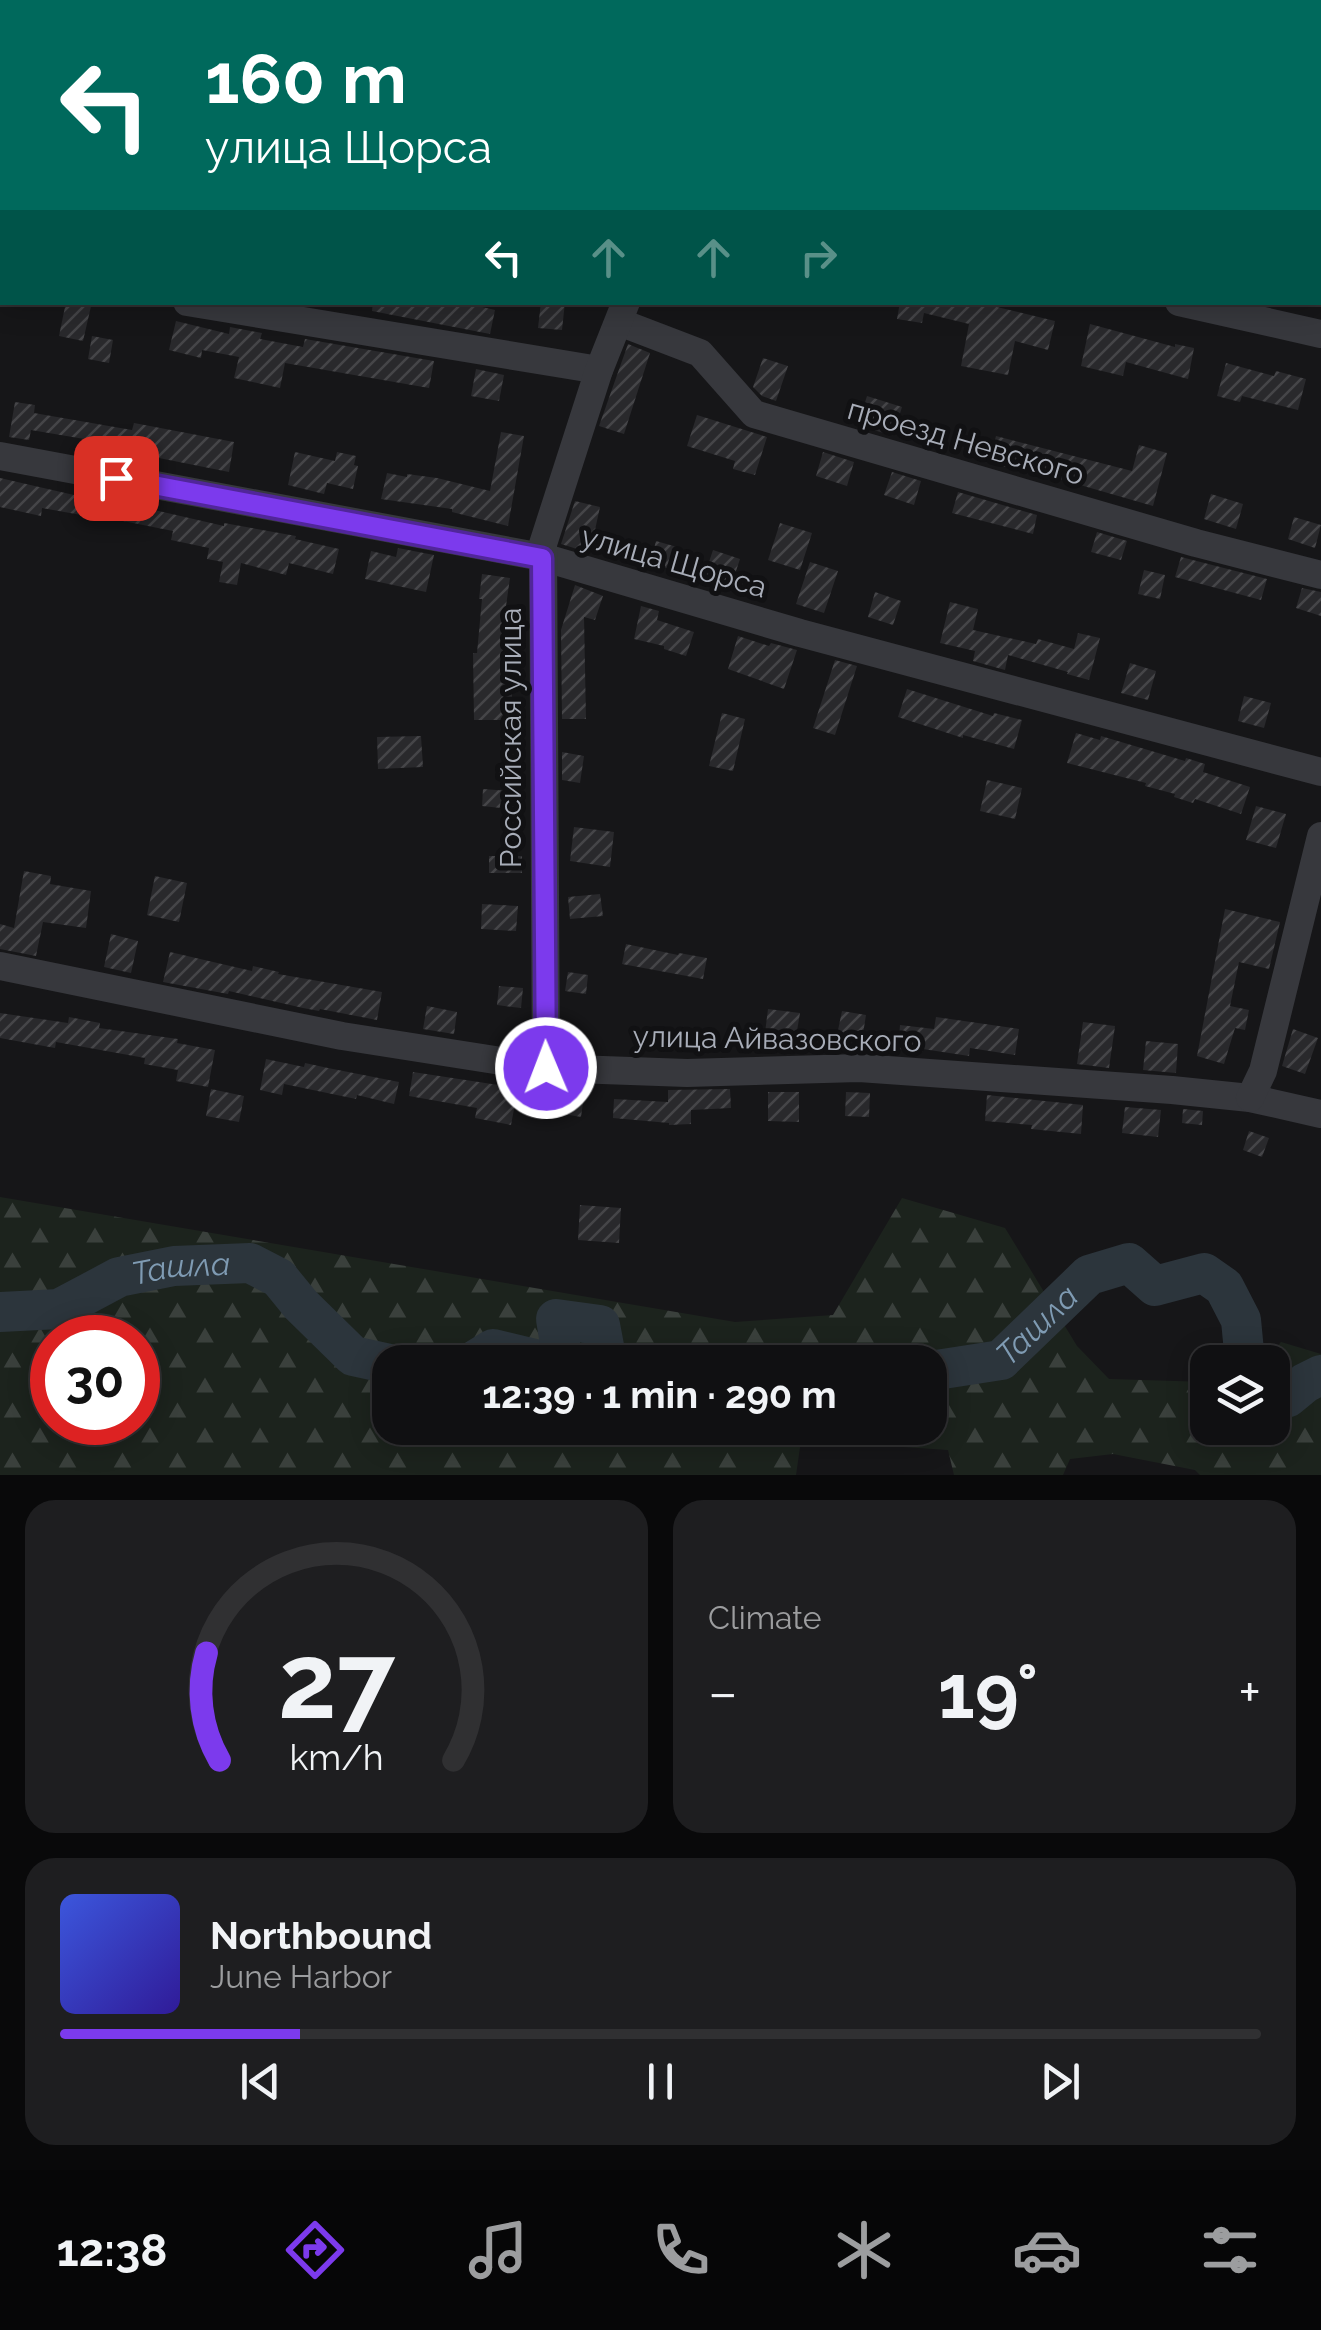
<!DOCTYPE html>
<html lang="en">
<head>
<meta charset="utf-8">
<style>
  body { margin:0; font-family:Raleway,sans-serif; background:#1e1e20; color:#f1f3f6; height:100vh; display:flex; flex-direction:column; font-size:38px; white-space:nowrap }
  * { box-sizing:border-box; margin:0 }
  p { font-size:32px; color:#9c9d9f }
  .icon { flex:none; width:55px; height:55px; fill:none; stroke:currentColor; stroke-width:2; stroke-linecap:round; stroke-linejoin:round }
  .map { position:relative; height:1475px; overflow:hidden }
  .panel { display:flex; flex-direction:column; gap:25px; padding:25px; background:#09090a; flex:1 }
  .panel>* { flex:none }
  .hud { position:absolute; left:0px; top:0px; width:1322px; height:305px; box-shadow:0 5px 25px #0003,0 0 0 2px #303032; background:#00695c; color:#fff; overflow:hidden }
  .tools { position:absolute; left:1190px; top:1345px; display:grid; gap:20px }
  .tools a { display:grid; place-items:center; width:100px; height:100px; border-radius:20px; background:#101012; box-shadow:0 5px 25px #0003,0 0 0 2px #303032; font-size:50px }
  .speed { position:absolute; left:30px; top:1315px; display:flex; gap:20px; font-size:50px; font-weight:700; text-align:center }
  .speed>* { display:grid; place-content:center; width:130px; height:130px; border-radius:50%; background:#101012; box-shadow:0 5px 25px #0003,0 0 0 2px #303032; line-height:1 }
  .speed .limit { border:15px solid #d22; background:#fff; color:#111 }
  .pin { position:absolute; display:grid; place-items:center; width:85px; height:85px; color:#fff; margin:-42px; border-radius:20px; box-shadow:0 5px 15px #0006 }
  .me { position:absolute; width:110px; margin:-55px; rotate:359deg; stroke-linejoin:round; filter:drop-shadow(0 0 8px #0008) }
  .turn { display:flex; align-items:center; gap:35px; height:210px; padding:0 40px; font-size:45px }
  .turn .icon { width:130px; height:130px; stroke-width:2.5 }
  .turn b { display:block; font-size:70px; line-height:85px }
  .lanes { display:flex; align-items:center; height:95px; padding:0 40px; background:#0003; justify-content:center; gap:50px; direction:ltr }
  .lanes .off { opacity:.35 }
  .big { font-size:75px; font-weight:700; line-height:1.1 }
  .panel .card { flex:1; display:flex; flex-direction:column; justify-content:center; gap:15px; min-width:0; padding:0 35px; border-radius:30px; background:#1e1e20 }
  .panel .dial { align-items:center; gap:0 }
  .dial svg { height:260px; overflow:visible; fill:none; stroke:#303032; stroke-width:7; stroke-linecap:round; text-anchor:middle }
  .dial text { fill:#f1f3f6; stroke:none }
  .song { display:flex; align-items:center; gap:30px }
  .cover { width:120px; height:120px; border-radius:15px; background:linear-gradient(135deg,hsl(230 70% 55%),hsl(250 70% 35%)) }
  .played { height:10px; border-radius:5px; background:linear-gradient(90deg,#7c3aed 20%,#303032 20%) }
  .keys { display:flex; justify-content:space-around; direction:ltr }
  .heat { display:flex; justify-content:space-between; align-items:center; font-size:55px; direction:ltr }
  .panel .tiles { flex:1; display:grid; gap:25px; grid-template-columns:1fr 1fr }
  .card:last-child { grid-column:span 2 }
  .trip { position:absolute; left:372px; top:1345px; width:575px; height:100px; border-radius:30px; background:#101012; box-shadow:0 5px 25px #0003,0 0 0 2px #303032; font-weight:700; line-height:100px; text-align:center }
  .tabs { display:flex; height:160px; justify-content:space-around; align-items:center; background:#060607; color:#9c9d9f }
  .tabs .icon { width:70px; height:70px }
  .tabs .active { color:#7c3aed }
  .tabs b { font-size:45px; color:#f1f3f6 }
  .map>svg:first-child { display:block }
</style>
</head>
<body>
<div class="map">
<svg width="1321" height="1475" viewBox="0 0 1321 1475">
  <defs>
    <pattern id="forest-firs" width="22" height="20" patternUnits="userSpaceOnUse" patternTransform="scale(2.5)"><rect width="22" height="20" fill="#1c231d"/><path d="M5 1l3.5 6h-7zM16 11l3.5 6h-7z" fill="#3a403c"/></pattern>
    <pattern id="building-hatch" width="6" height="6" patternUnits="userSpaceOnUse" patternTransform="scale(2.5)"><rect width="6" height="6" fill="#29292c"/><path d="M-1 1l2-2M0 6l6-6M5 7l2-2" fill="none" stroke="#454548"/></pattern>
  </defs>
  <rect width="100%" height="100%" fill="#161618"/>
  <!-- forest -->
  <g fill="url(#forest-firs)" fill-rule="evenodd">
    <polygon points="161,0 398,0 401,2 167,2"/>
    <path d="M0 1197 735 1322 833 1315 902 1198 1005 1228 1077 1346 1109 1379 1207 1382 1208 1428H1272V1362H1264L1281 1342 1321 1354V1475H1200L1195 1470 1113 1454 1070 1459 1063 1475H954L948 1450 801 1440 796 1475H0ZM52 1338H138V1422H52ZM390 1362H930V1428H390Z"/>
  </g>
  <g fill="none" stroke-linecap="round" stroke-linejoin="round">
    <!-- river -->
    <g stroke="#2c353c" stroke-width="40">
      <path id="s1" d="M0 1312 59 1309 119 1277 174 1266 250 1263 279 1278 301 1305 353 1356 390 1364"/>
      <polyline points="472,1362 493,1349 547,1362"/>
      <polyline points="563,1362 556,1319 600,1325 607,1362"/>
      <path id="s2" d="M930 1371 1001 1360 1089 1275 1129 1263 1155 1286 1204 1273 1224 1287 1241 1320 1245 1362"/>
      <polyline points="1272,1392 1288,1397 1305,1383 1321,1375"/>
    </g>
  </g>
  <!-- building -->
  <g fill="url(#building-hatch)">
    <polygon points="66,302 92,302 83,341 59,336"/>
    <polygon points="373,302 461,302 495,310 490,334 372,311"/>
    <polygon points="541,302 565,302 562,330 538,328"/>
    <polygon points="900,302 998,302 997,307 1055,321 1048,350 1015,341 1008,375 961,366 969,324 924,313 922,323 897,319"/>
    <polygon points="176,321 229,334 230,327 262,333 260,339 303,347 305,339 434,361 429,388 285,363 280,388 234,378 239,357 202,350 201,358 169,350"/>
    <polygon points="1090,324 1175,347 1175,344 1194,348 1188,379 1126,362 1123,376 1081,366"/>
    <polygon points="92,336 113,340 109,363 88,359"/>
    <polygon points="628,344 650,353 624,434 599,426"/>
    <polygon points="763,358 788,366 776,401 762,396 753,387"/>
    <polygon points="1226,363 1274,376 1276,371 1306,379 1298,410 1242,396 1240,402 1217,396"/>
    <polygon points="476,369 504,375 499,401 471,396"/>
    <polygon points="867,396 902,407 893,436 858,425"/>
    <polygon points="15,402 35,405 34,413 132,430 134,423 234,442 229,472 149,456 100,450 102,442 31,430 29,440 9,437"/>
    <polygon points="697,415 767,437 755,475 733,469 735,461 687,446"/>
    <polygon points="501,432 524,436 508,526 452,512 452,509 381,499 387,473 407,477 407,474 437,478 490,491"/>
    <polygon points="996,436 1132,471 1139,445 1167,453 1153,506 1042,474 1042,477 989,462"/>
    <polygon points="295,452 335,461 337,452 356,456 354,465 358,466 353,489 327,483 324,494 288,485"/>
    <polygon points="823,452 854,462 847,486 816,476"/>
    <polygon points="892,472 921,481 914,505 884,495"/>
    <polygon points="0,478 74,495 75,491 130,501 130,498 152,502 150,509 224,526 224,523 296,536 295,539 339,549 333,574 289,563 286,575 241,563 237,585 219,582 223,562 207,559 209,548 171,540 173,531 98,516 98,518 42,508 41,516 0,507"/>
    <polygon points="958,492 1037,515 1033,534 952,513"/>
    <polygon points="1211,494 1243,504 1236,529 1204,519"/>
    <polygon points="575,501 600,507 590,553 561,544"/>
    <polygon points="1294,517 1321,525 1315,548 1288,539"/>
    <polygon points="780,523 812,533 800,570 768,560"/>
    <polygon points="1097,532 1127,541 1121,560 1091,552"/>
    <polygon points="656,541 677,547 670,569 650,563"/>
    <polygon points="398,548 434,555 426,592 365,579 371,551 396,557"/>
    <polygon points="713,550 740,559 732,583 705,574"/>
    <polygon points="1181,557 1267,579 1261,600 1175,577"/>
    <polygon points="810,562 838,571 824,613 796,604"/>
    <polygon points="1144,570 1165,575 1160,599 1138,594"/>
    <polygon points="482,574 510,578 506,606 515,607 510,654 512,654 512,703 507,703 508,720 474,720 473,653 477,653 482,599 479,599"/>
    <polygon points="575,585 603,596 595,620 584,617 586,719 562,719 561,630"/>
    <polygon points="1302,588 1321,592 1321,616 1296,608"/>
    <polygon points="875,592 901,601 893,625 868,617"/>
    <polygon points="950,602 978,609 973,630 1036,644 1038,639 1074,649 1078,633 1100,638 1089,680 1067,674 1068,672 1008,655 1005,670 973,661 975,651 940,643"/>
    <polygon points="641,606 659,611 657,620 694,632 686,656 664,649 664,646 634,639"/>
    <polygon points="738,636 769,646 771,643 797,650 784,689 728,669"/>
    <polygon points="835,660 857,666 835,735 813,728"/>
    <polygon points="1130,663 1156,671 1148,700 1121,693"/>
    <polygon points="907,689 993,716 994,713 1022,720 1014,749 963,735 963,738 898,717"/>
    <polygon points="1244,696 1271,703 1264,728 1238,721"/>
    <polygon points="722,713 745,719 733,771 709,766"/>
    <polygon points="1076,733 1100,740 1101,736 1185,761 1186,758 1205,764 1203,772 1250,787 1241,814 1195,799 1193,803 1174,797 1175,794 1145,786 1146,783 1067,763"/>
    <polygon points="421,736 423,767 378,769 377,737"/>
    <polygon points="562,752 584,756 580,783 562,780"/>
    <polygon points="987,780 1022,788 1015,819 980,811"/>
    <polygon points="483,789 511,791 510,809 482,806"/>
    <polygon points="1256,806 1286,814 1276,848 1246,840"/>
    <polygon points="574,827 614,832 610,867 570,861"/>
    <rect x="489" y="856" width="33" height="17"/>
    <polygon points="24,871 51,876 50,884 91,891 86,928 43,922 36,956 0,949 0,924 14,928"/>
    <polygon points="155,876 187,883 179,922 147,915"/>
    <polygon points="600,894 603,916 570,919 568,897"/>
    <polygon points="482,904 518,906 516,931 481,929"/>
    <polygon points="1225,909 1280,922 1269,969 1239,962 1230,1006 1249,1010 1245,1030 1235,1028 1224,1064 1197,1056"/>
    <polygon points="111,934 138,941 131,973 104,967"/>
    <polygon points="626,944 678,955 679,953 707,958 703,979 622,964"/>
    <polygon points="170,952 252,971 253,966 279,972 278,974 382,992 377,1020 320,1009 319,1011 303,1008 229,991 228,994 163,982"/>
    <polygon points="568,972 588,975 586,994 565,991"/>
    <polygon points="499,986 523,988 521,1008 497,1005"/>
    <polygon points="427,1006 457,1012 454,1034 423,1029"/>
    <polygon points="768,1009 800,1013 796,1037 765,1033"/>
    <polygon points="842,1011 866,1015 862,1040 837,1035"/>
    <polygon points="0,1013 68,1023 69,1017 100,1023 99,1028 178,1039 177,1043 215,1050 208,1087 176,1081 178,1070 144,1064 145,1058 56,1042 55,1048 0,1038"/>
    <polygon points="936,1017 1019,1029 1015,1055 970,1048 969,1056 923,1049 923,1052 898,1049 900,1025 934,1029"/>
    <polygon points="1083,1022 1115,1026 1109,1068 1077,1064"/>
    <polygon points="1293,1029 1318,1038 1305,1074 1282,1066"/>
    <polygon points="1146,1041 1178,1044 1176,1073 1143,1070"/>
    <polygon points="266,1059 304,1067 305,1063 328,1068 399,1082 394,1104 357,1095 356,1099 284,1084 282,1095 260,1090"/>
    <polygon points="413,1072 518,1088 511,1125 475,1118 477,1108 409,1096"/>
    <polygon points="211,1089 244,1096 239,1122 206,1116"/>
    <polygon points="730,1089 731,1108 691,1110 691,1124 669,1125 669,1123 613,1118 614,1099 668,1102 668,1090"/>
    <polygon points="555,1091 584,1096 581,1117 552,1112"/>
    <polygon points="768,1092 799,1092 799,1122 768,1121"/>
    <polygon points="846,1092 870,1093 869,1117 845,1116"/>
    <polygon points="987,1095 1083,1105 1081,1134 1031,1129 1032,1125 985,1121"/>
    <polygon points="1125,1107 1161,1110 1158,1137 1122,1133"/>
    <polygon points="1183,1109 1203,1111 1202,1125 1182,1123"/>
    <polygon points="1249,1131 1269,1138 1262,1157 1243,1150"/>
    <polygon points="580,1205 621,1208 619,1243 578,1240"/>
  </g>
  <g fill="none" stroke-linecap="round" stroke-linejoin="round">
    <!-- minor -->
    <g stroke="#37383d" stroke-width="28">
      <polyline points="1169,0 1174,2"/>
      <polyline points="117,2 119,0"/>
      <polyline points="766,2 767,0"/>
      <polyline points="1047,2 1048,0"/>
      <polyline points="0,39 2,39"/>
      <polyline points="1320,77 1321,75"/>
      <polyline points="1320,96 1321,99"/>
      <polyline points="0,202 2,197"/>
      <polyline points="0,272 2,272"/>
      <polyline points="187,302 599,370"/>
      <polyline points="1179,302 1321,334"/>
      <polyline points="619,322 700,353 754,414 1196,543 1321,575"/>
      <polyline points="0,456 542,557 800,633 1321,772"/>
      <polyline points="0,966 342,1036 546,1068 687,1073 859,1068 1172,1090 1250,1098 1321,1114"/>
      <polyline points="546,1068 543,544 599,370 626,302"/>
      <polyline points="1250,1098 1263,1071 1321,836"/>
    </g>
  </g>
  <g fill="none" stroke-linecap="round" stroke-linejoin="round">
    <defs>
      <polyline id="route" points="116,478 542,558 546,1068"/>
    </defs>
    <!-- route casing -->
    <use href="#route" stroke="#51269a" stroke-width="25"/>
    <!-- route -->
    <use href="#route" stroke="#7c3aed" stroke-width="18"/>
  </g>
  <g text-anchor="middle" stroke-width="10" stroke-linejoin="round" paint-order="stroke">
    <!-- street labels -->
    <g font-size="30" fill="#a8adb8" stroke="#111113">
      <text transform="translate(966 442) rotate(16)" y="10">проезд Невского</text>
      <text transform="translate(674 562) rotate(16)" y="10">улица Щорса</text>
      <text transform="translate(511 738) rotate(-90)" y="10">Российская улица</text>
      <text transform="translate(777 1039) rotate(1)" y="10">улица Айвазовского</text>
    </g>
    <!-- water labels -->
    <g font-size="32" font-style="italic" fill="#7f9bb3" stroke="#111113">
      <text dy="11" stroke="none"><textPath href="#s1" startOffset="190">Ташла</textPath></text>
      <text dy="11" stroke="none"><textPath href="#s2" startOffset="122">Ташла</textPath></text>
    </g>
  </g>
</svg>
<div class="tools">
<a><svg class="icon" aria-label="layers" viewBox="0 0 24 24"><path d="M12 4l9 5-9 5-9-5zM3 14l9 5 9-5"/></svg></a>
</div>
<div class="speed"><div class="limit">30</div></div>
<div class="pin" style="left:116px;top:478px;background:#d93025"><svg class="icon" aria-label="arrive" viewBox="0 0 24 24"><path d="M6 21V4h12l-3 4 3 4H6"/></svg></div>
<svg class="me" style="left:546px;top:1068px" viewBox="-20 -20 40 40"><circle r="17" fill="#7c3aed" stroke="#fff" stroke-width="3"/><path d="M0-11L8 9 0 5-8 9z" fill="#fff"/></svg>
<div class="trip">12:39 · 1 min · 290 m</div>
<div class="hud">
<div class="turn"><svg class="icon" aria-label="left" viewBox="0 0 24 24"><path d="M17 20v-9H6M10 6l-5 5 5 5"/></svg><div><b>160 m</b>улица Щорса</div></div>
<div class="lanes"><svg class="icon" aria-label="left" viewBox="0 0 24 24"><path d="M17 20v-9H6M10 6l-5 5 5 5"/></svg><svg class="icon off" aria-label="ahead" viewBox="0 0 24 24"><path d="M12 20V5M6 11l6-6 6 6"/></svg><svg class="icon off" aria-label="ahead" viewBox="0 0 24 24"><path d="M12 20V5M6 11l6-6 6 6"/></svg><svg class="icon off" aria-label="right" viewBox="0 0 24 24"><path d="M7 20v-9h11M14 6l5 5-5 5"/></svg></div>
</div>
</div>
<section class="panel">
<div class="tiles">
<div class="card dial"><svg viewBox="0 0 100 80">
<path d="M14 69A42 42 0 1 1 86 69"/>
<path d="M14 69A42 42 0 0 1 10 36" stroke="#7c3aed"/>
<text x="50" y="56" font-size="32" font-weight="700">27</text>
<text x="50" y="72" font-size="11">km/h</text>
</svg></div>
<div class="card"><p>Climate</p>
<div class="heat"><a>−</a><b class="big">19°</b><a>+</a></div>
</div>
<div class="card">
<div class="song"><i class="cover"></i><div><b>Northbound</b><p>June Harbor</p></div></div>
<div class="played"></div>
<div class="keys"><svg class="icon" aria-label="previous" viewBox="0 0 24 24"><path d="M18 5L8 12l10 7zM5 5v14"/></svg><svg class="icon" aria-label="pause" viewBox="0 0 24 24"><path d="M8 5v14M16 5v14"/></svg><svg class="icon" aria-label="next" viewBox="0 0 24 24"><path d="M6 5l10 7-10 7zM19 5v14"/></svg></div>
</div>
</div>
</section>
<nav class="tabs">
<b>12:38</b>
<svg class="icon active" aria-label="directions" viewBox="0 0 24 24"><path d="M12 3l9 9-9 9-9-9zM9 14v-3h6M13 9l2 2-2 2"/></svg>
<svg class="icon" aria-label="music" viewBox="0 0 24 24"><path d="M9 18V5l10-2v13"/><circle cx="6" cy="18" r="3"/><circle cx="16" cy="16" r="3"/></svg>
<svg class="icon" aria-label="phone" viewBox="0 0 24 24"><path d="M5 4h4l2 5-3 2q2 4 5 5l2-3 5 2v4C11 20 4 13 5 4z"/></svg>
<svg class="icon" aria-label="climate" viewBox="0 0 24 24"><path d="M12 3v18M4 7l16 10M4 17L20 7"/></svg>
<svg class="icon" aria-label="car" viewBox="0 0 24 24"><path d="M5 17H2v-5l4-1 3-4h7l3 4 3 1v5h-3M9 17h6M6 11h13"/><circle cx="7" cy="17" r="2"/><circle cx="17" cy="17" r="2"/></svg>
<svg class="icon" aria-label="filters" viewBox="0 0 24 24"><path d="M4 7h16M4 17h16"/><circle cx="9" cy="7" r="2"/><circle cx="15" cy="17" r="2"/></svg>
</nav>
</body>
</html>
